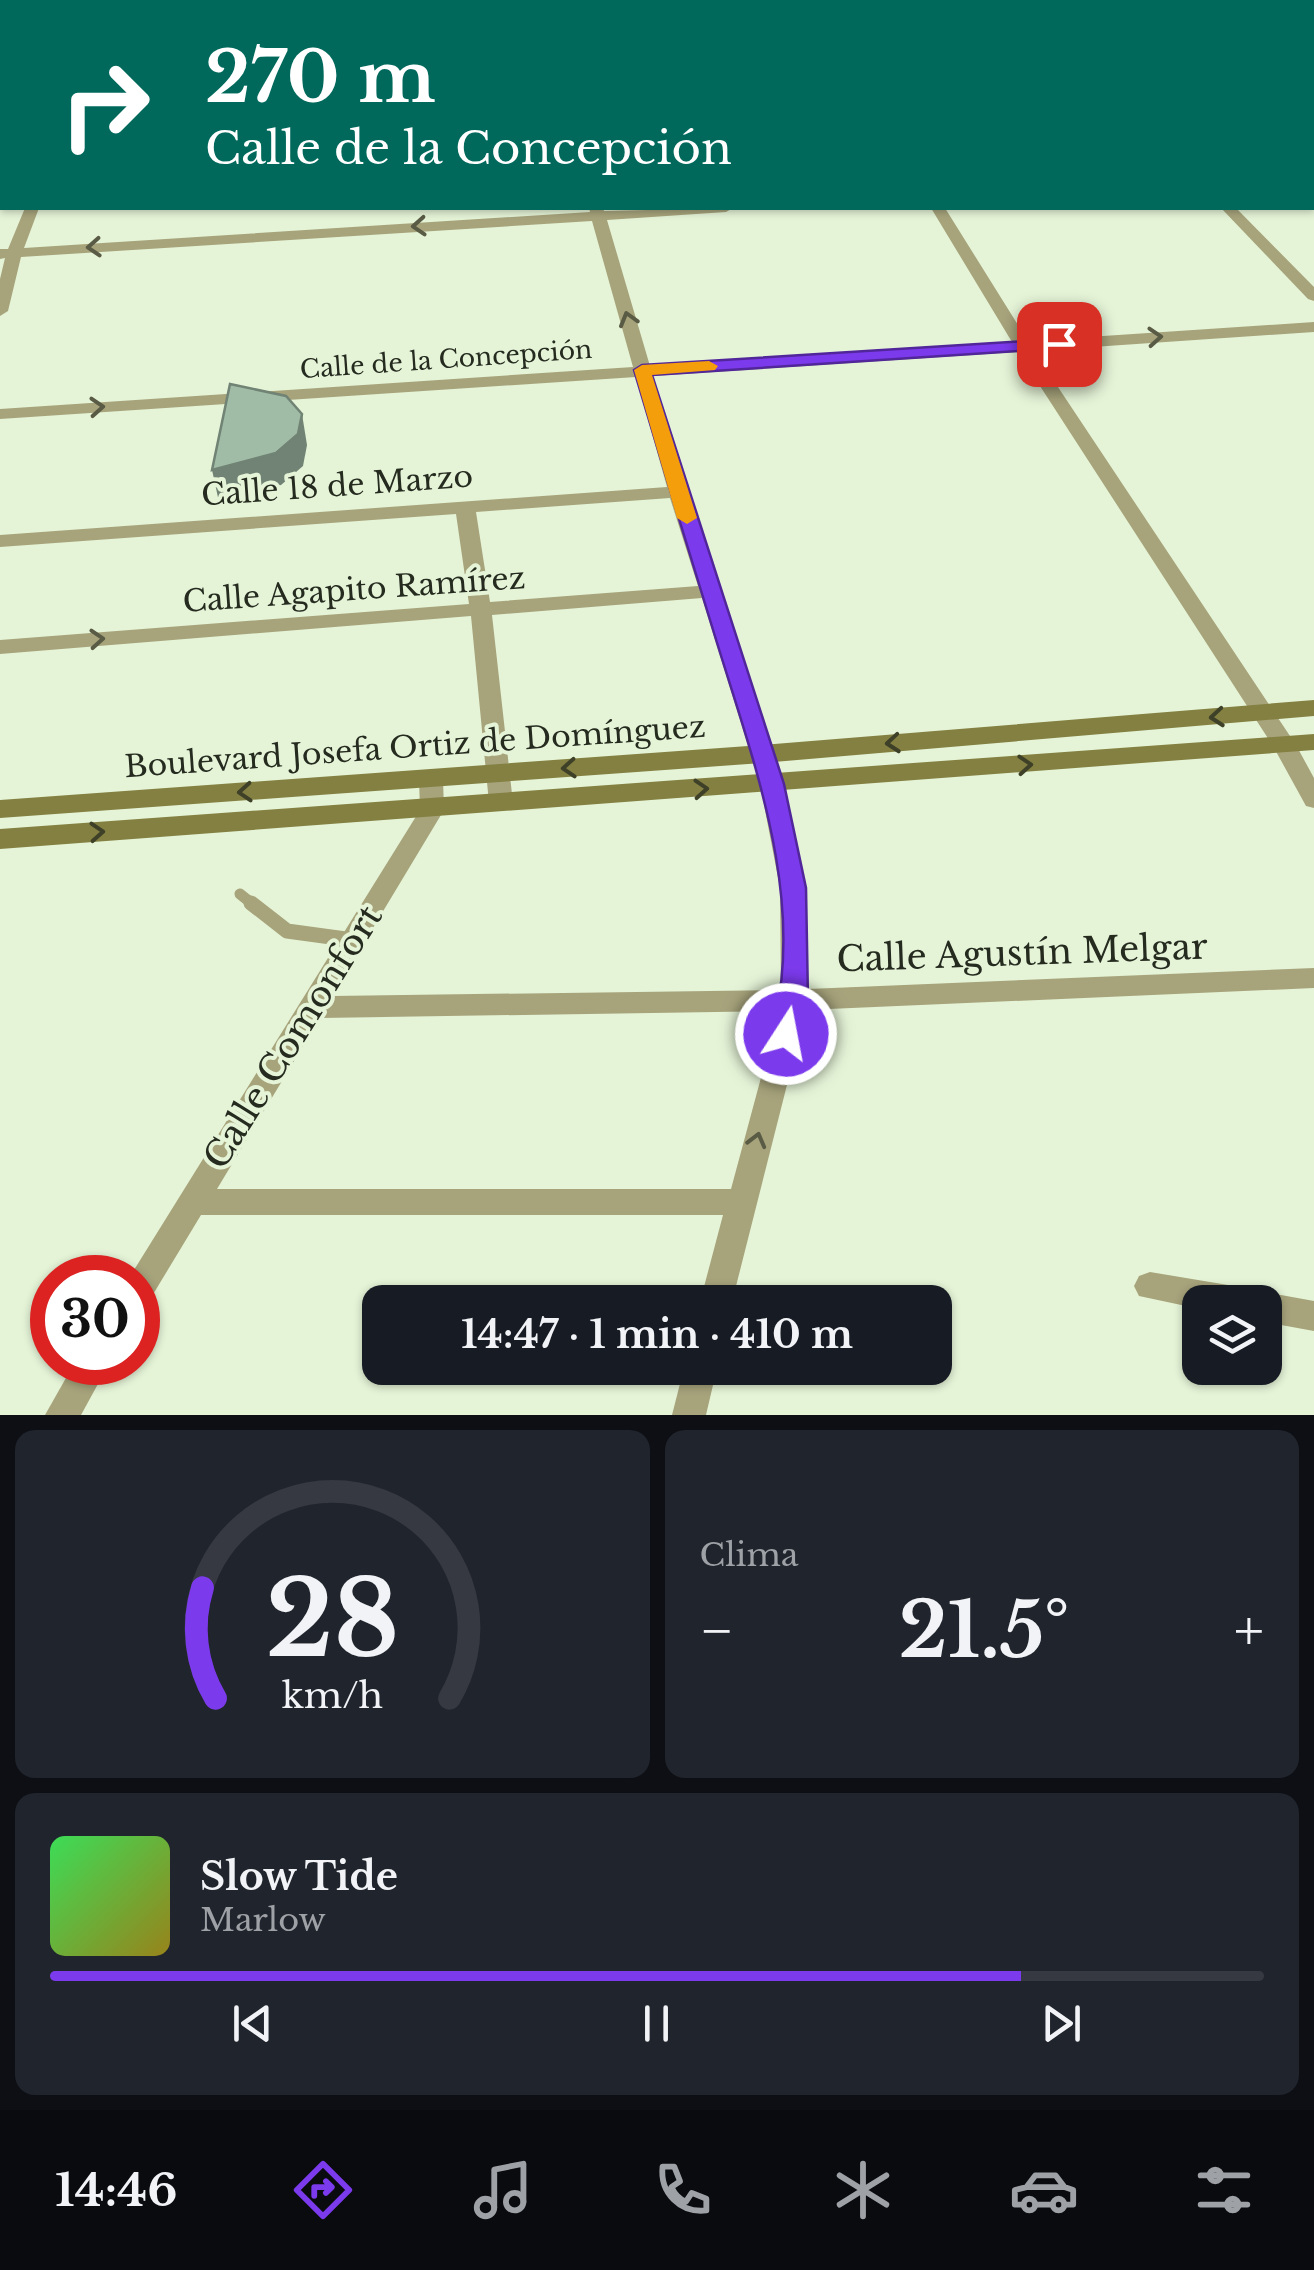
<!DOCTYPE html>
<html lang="es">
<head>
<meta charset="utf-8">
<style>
  body { margin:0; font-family:"Libre Baskerville",serif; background:#20242c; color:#f1f3f6; height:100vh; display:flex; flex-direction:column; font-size:38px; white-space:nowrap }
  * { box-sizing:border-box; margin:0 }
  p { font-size:32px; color:#9ea1a6 }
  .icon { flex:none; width:55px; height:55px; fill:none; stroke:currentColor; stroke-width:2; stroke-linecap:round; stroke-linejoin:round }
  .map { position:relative; height:1415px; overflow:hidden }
  .details { display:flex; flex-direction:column; gap:15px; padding:15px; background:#0d0f14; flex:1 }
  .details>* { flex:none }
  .top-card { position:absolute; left:0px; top:0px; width:1315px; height:210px; box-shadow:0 2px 8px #0004; background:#00695c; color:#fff; overflow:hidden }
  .tools { position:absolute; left:1182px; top:1285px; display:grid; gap:20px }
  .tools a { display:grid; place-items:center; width:100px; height:100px; border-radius:20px; background:#171b24; box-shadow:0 2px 8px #0004; font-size:50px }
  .speed { position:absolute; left:30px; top:1255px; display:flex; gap:20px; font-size:50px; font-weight:700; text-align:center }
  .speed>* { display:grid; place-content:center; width:130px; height:130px; border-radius:50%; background:#171b24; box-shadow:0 2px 8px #0004; line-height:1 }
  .speed .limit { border:15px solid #d22; background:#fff; color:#111 }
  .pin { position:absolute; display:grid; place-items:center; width:85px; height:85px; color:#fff; margin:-42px; border-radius:20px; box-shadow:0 5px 15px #0006 }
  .me { position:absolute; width:110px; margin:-55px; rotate:11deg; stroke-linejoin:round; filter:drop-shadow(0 0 8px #0008) }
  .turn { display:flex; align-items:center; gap:35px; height:210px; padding:0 40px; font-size:45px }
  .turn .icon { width:130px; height:130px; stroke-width:2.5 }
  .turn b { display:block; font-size:70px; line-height:85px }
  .big { font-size:75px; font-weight:800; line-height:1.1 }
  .details .widget { flex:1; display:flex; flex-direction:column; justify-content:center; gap:15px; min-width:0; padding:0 35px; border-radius:20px; background:#20242c }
  .details .dial { align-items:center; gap:0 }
  .dial svg { height:260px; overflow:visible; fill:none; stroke:#363941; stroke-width:7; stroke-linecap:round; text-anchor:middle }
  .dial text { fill:#f1f3f6; stroke:none }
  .song { display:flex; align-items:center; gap:30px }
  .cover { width:120px; height:120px; border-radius:15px; background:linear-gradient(135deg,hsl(130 70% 55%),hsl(50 70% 35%)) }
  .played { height:10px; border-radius:5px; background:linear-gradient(90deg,#7c3aed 80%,#363941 80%) }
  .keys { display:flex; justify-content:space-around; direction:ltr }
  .heat { display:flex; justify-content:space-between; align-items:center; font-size:55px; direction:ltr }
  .details .tiles { flex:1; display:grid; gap:15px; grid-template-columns:1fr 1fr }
  .widget:last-child { grid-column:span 2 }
  .trip { position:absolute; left:362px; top:1285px; width:590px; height:100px; border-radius:20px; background:#171b24; box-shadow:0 2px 8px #0004; font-weight:800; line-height:100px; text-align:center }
  .tabs { display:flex; height:160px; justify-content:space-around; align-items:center; background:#090b0e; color:#9ea1a6 }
  .tabs .icon { width:70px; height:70px }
  .tabs .active { color:#7c3aed }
  .tabs b { font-size:45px; color:#f1f3f6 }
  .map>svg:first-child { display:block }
</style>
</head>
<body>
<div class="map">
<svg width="1314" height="1415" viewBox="0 0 1314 1415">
  <rect width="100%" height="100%" fill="#e5f4d7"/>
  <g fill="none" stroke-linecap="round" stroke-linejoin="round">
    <!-- lane-far1 -->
    <polyline stroke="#a7a47c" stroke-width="11" points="240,894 255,906"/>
    <!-- lane -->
    <polyline stroke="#a7a47c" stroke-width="15" points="251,903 287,931 353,940"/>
    <!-- street -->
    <g fill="#a7a47c" fill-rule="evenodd">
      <polygon points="0,0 6,1 7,2 0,6"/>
      <polygon points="26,0 105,0 106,1 25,2"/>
      <polygon points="520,0 532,0 533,2 522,2"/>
      <polygon points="791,0 803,0 805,2 793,2"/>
      <polygon points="992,0 1005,0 1007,2 994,2"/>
      <polygon points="0,44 2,45 2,51 0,52"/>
      <rect x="1312" y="66" width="2" height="8"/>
      <rect x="0" y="148" width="2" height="8"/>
      <rect x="1312" y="168" width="2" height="8"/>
      <path d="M25 208H39L24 248 590 212 589 208H603L604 211 733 208 726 212 607 220 650 366 1012 342 931 208H945L1028 341 1314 322V332L1034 351 1296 745 1314 778V808L1306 806 1273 746 1018 352 653 376 784 784 806 888 808 989 1314 968V988L806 1010 732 1302H700L723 1215H201L149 1301 138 1305V1278H129L420 810 419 779 423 773 431 771 443 779 444 810 332 996 781 990 780 888 760 784 702 598 492 615 513 803 509 809H493L489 803 471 616 0 654V640L469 604 456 514 0 547V535L667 487 636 377 0 419V409L633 367 592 221 21 257 8 311 0 316V279L5 258 0 259V249H8ZM670 498 698 586 490 602 476 512ZM779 1011 731 1189H217L320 1018Z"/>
      <polygon points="1221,208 1236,208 1314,287 1314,301 1308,299"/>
      <polygon points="1150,1272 1240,1287 1251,1292 1254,1297 1265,1292 1314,1301 1314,1331 1265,1322 1265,1302 1200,1302 1200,1309 1139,1296 1134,1286 1139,1276"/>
      <polygon points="75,1362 110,1362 81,1415 45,1415"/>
      <polygon points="684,1368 717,1368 706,1415 672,1415"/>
    </g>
    <!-- secondary -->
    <g fill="#848042" fill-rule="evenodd">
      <polygon points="1314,700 1314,716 762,763 0,818 0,800 762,745"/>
      <polygon points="1314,734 1314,750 0,849 0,829"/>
    </g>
  </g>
  <!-- shaded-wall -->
  <polygon fill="#708374" points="302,414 307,445 303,466 281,485 219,502 212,470"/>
  <!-- building -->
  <polygon fill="#a0bba6" stroke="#708374" stroke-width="2.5" points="230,384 286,396 302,414 298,434 276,453 212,470"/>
  <!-- one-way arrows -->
  <defs><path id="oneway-chevron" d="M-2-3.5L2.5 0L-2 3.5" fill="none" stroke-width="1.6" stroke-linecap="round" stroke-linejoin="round" transform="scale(2.5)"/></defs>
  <g stroke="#5a5b45">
    <use href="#oneway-chevron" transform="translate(419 226) rotate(176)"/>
    <use href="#oneway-chevron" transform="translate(94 247) rotate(176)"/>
    <use href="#oneway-chevron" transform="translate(628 319) rotate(-106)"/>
    <use href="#oneway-chevron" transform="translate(1155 337) rotate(-4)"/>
    <use href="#oneway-chevron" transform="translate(97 407) rotate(-4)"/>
    <use href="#oneway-chevron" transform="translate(97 639) rotate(-4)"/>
    <use href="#oneway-chevron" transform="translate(757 1140) rotate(-75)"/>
  </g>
  <g stroke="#3e4028">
    <use href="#oneway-chevron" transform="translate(1217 717) rotate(175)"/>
    <use href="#oneway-chevron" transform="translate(893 743) rotate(175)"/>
    <use href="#oneway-chevron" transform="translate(1025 765) rotate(-4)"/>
    <use href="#oneway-chevron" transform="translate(569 768) rotate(176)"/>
    <use href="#oneway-chevron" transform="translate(701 789) rotate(-4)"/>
    <use href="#oneway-chevron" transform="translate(245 792) rotate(176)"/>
    <use href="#oneway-chevron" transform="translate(97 832) rotate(-4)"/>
  </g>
  <!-- route -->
  <path fill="#7c3aed" stroke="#51269a" stroke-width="2.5" d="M1059 339 1065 340V348L652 375 784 784 806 888 808 1000 795 1041 786 1045 776 1041 771 1034C809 902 752 758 714 633 687 545 660 458 634 370L642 365Z"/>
  <!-- slow -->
  <polygon fill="#f59e0b" points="709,361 718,366 715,370 652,375 697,518 687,524 677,518 634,370 642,365"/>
  <g text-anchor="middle" stroke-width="8" stroke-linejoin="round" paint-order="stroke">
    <!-- far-street labels -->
    <g font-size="25" fill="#262b20" stroke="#e5f4d7">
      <text transform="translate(446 359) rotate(-4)" y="9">Calle de la Concepción</text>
    </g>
    <!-- street labels -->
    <g font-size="30" fill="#262b20" stroke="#e5f4d7">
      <text transform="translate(337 486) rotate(-4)" y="10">Calle 18 de Marzo</text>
      <text transform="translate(354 590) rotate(-4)" y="10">Calle Agapito Ramírez</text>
      <text transform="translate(415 747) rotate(-4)" y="10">Boulevard Josefa Ortiz de Domínguez</text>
    </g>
    <!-- near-street labels -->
    <g font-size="35" fill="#262b20" stroke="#e5f4d7">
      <text transform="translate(1022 953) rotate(-2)" y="12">Calle Agustín Melgar</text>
      <text transform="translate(293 1037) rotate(-58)" y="12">Calle Comonfort</text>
    </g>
  </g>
</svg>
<div class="tools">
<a><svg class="icon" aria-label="layers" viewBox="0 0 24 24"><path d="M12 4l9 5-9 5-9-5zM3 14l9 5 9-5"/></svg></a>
</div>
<div class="speed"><div class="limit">30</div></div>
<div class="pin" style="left:1059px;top:344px;background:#d93025"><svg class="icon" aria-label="arrive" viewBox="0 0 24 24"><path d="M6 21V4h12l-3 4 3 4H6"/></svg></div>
<svg class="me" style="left:786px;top:1034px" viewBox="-20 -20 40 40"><circle r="17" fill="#7c3aed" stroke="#fff" stroke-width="3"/><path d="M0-11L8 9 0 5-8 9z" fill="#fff"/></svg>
<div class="trip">14:47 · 1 min · 410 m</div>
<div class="top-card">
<div class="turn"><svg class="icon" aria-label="right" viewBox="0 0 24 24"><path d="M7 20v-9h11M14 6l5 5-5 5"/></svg><div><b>270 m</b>Calle de la Concepción</div></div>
</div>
</div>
<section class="details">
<div class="tiles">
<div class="widget dial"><svg viewBox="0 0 100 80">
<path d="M14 69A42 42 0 1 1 86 69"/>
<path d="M14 69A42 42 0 0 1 10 35" stroke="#7c3aed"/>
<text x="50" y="56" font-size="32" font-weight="700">28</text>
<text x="50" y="72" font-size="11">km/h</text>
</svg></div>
<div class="widget"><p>Clima</p>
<div class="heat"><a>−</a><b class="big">21.5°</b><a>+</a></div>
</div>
<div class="widget">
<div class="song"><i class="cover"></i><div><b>Slow Tide</b><p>Marlow</p></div></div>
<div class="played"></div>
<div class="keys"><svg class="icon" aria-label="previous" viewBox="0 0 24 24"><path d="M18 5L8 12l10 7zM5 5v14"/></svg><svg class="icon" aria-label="pause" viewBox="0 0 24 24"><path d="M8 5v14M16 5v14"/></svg><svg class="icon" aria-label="next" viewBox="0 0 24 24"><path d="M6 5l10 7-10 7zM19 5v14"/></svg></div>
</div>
</div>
</section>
<nav class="tabs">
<b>14:46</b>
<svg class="icon active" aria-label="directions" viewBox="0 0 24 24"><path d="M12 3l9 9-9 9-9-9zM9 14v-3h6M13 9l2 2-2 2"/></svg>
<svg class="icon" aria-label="music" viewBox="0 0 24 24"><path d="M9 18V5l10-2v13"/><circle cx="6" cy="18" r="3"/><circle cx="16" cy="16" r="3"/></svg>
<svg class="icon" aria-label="phone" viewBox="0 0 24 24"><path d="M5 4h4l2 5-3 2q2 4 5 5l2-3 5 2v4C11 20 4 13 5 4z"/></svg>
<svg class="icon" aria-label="climate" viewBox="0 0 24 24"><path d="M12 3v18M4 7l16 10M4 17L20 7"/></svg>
<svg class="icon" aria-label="car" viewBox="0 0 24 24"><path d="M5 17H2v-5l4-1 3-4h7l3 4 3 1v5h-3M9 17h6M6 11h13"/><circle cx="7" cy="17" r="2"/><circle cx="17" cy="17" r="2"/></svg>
<svg class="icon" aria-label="filters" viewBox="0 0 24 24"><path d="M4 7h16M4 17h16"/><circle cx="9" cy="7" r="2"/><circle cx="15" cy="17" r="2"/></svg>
</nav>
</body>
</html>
